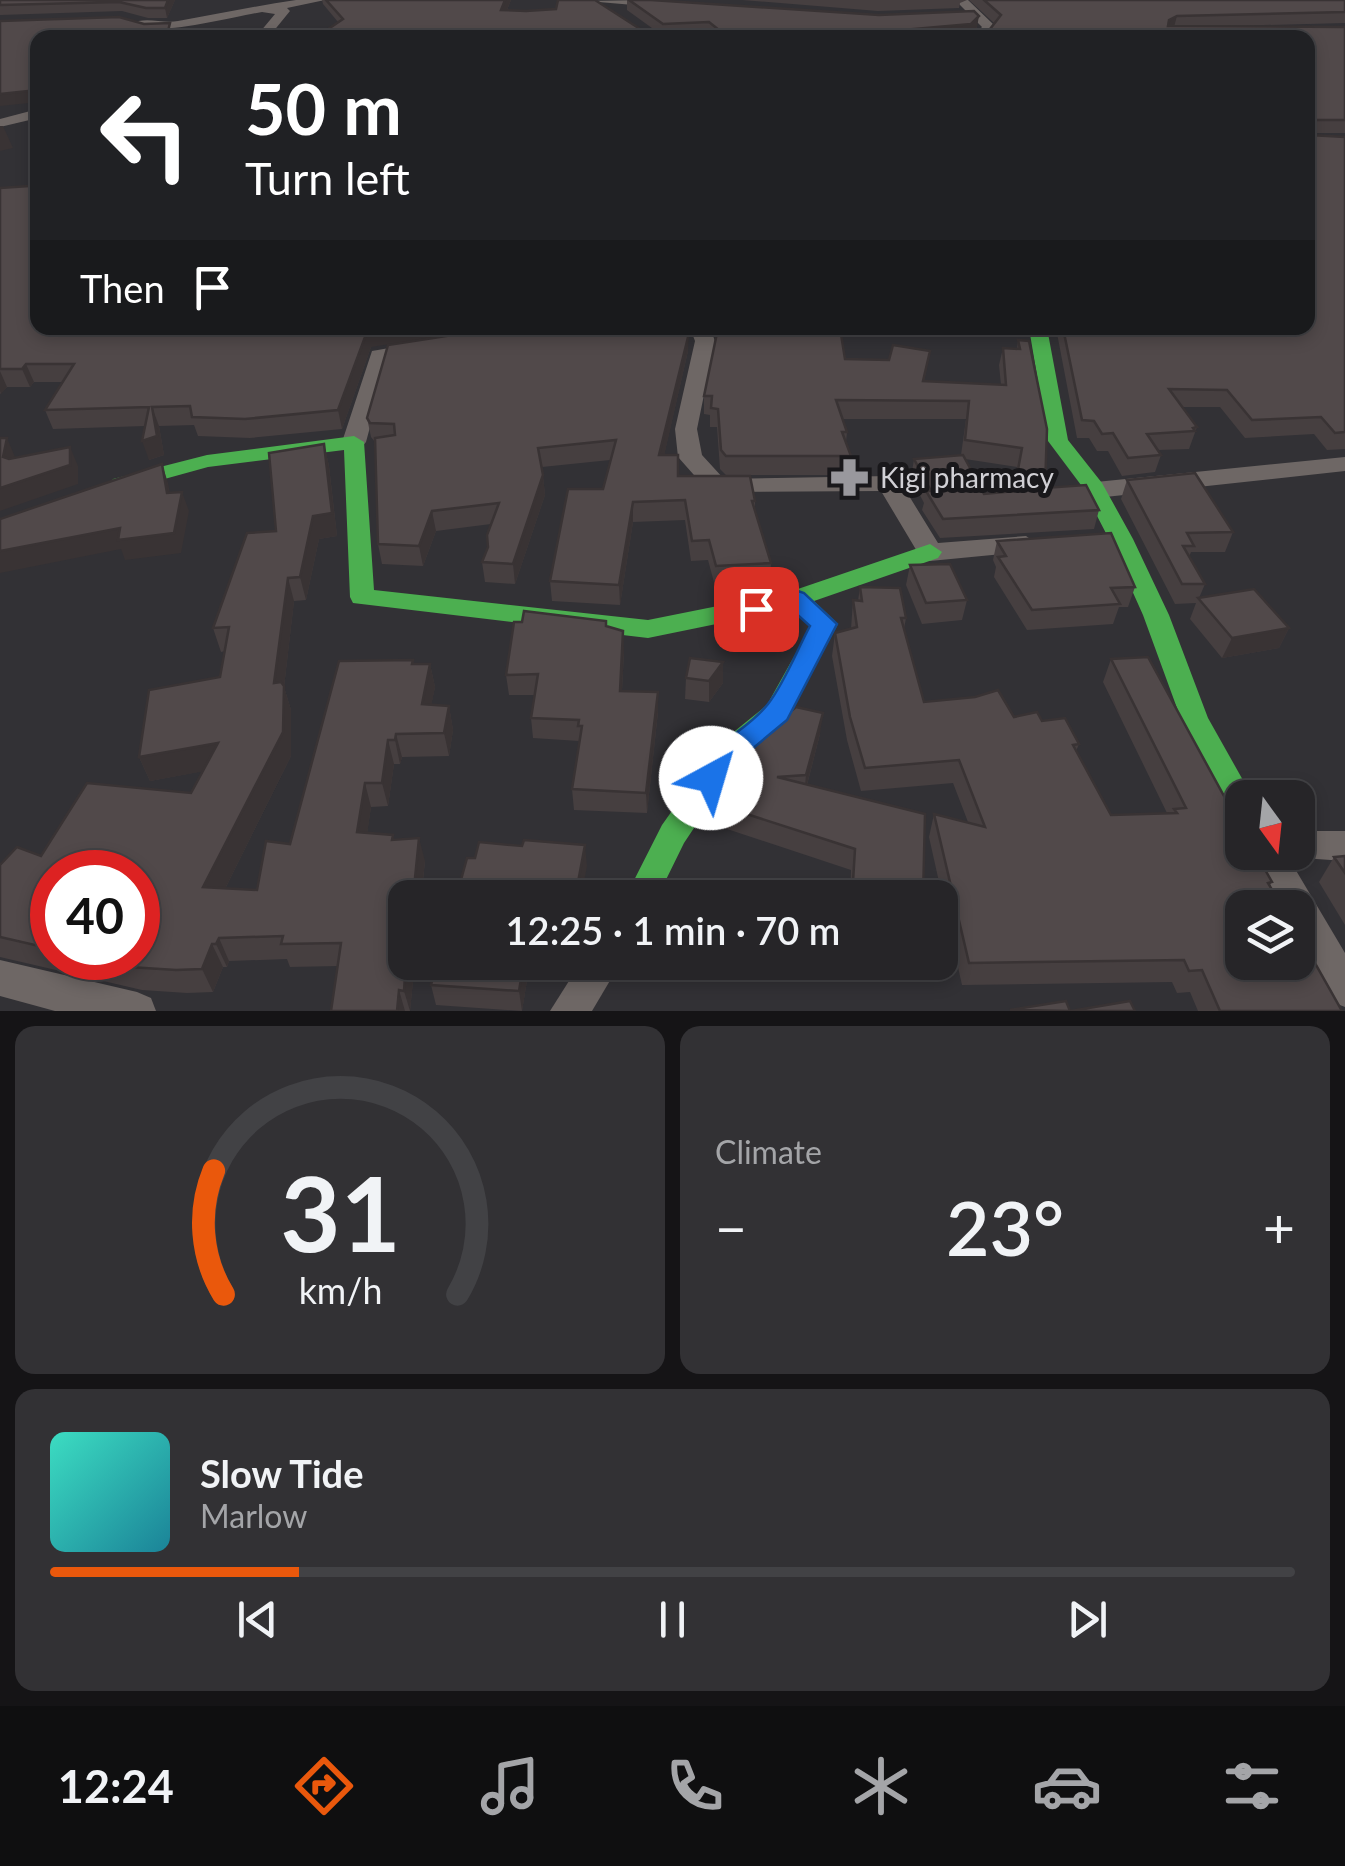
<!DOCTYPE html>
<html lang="en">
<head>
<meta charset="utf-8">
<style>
  body { margin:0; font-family:Lato,sans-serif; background:#323134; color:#f1f3f6; height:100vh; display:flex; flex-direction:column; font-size:38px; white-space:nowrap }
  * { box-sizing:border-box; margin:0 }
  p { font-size:32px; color:#a4a5a8 }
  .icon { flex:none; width:55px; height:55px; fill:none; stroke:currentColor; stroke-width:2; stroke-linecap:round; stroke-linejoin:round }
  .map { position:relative; height:1011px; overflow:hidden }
  .sheet { display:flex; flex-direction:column; gap:15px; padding:15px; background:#151416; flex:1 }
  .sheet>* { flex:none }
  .banner { position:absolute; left:30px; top:30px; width:1285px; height:305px; border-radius:20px; box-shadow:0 5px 15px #0003,0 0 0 2px #424245; background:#202124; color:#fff; overflow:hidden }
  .needle { width:65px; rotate:165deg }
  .fabs { position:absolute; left:1225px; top:780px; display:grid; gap:20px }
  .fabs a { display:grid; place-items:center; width:90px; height:90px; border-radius:20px; background:#262528; box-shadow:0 5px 15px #0003,0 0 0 2px #424245; font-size:50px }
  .speed { position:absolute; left:30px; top:850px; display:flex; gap:20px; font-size:50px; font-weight:700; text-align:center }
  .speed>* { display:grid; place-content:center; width:130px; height:130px; border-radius:50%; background:#262528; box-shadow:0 5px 15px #0003,0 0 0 2px #424245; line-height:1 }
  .speed .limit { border:15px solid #d22; background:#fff; color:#111 }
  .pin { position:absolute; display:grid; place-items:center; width:85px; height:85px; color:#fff; margin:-42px; border-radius:20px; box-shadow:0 5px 15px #0006 }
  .me { position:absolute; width:110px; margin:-55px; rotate:39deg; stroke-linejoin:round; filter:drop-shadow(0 0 8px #0008) }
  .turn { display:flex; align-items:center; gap:35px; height:210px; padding:0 50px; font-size:45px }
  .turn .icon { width:130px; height:130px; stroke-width:2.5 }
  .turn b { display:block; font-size:70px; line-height:85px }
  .then { display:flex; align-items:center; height:95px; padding:0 50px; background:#0003; gap:20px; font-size:38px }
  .big { font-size:75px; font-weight:600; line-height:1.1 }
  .sheet .card { flex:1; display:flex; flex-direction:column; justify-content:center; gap:15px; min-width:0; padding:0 35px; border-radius:20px; background:#323134 }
  .sheet .dial { align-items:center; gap:0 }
  .dial svg { height:260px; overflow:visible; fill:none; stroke:#424245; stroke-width:7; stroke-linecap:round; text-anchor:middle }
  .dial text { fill:#f1f3f6; stroke:none }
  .song { display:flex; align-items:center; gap:30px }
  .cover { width:120px; height:120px; border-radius:15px; background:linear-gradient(135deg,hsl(170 70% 55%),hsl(190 70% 35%)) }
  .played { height:10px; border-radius:5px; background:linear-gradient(90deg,#ea580c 20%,#424245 20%) }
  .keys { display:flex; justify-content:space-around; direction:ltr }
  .heat { display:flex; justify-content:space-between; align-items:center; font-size:55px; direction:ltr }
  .sheet .tiles { flex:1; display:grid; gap:15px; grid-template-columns:1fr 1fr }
  .card:last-child { grid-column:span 2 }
  .trip { position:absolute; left:388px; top:880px; width:570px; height:100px; border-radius:20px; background:#262528; box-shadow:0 5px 15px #0003,0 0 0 2px #424245; font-weight:600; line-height:100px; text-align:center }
  .menu { display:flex; height:160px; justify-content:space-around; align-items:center; background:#0f0f10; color:#a4a5a8 }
  .menu .icon { width:70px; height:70px }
  .menu .current { color:#ea580c }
  .menu b { font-size:45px; color:#f1f3f6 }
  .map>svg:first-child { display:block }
</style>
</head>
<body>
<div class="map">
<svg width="1345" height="1011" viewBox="0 0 1345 1011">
  <rect width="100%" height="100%" fill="#323135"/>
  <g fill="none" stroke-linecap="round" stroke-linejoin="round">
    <!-- street -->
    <g fill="#6e6765" fill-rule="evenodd">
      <path d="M296 0H325L287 8 290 11 268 38H255L275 14 262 12C230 17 157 38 131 24 145 16 162 24 178 21 217 14 256 6 296 0Z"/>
      <polygon points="955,0 968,0 993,24 993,30 985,38 972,38 982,27"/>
      <polygon points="587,1 645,0 663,4 657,7"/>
      <polygon points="38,109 38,118 0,127 0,119"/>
      <polygon points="690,328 710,328 715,341 697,429 702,455 724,479 889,476 898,478 938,543 1026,536 1039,545 1035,551 930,561 921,558 881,491 709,492 678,457 675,429 695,341"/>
      <polygon points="418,343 428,349 425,353 388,360 366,442 362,447 346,447 342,442 372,351"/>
      <polygon points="1345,457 1345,471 1096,498 1084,490 1096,482"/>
      <polygon points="1298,831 1345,831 1345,861 1288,857 1345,953 1345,1007 1332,1002 1298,940 1298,908 1280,908 1250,852 1298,852"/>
      <polygon points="0,960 137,992 151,998 156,1011 55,1011 0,996"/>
      <polygon points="581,962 621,962 592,1011 550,1011"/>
    </g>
    <!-- fast -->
    <g fill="#4caf50" fill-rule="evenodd">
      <polygon points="1029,328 1047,328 1068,440 1102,483 1133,539 1169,615 1208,718 1253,798 1242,798 1242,818 1231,815 1181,719 1143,615 1109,539 1081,485 1048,441"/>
      <polygon points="354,436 364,442 374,590 648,620 792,591 930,544 942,552 938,558 814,601 838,624 787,719 740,759 684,843 657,898 625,898 662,825 720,743 767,705 811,626 790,609 648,638 353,603 350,597 344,450 208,467 121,491 110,484 113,479 207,455"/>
    </g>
  </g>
  <!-- wall -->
  <g fill="#463f40" fill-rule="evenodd">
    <polygon points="0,0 175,0 167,18 148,18 122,11 0,15"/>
    <polygon points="322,0 511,0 507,10 338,22 323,4"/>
    <polygon points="627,0 651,0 977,27 969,36 951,38 714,38 709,33 663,36 627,10"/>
    <polygon points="742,0 967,0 960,3 959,8 878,11"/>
    <polygon points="969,0 1345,0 1345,23 1225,26 1345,27 1345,133 1310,133 1310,135 1345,137 1345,449 1327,450 1314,434 1245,438 1220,407 1181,407 1197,427 1189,449 1158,450 1161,455 1155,472 1122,476 1108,451 1097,451 1089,438 1077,438 1056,328 1308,328 1308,38 990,29 994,23"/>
    <polygon points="0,188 371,347 342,429 250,438 198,436 194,425 159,426 164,455 149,460 145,426 53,429 45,410 63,382 34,382 30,387 7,387 0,394"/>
    <polygon points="640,328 689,328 687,331 640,330"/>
    <path d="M714 328H840L845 359 889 360 930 351 924 381 1001 385 999 365 1003 348 1017 349 1018 340 1045 488 1099 510 1094 529 940 538 922 510 924 503 911 478 914 459 961 455 966 419H843L847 432 846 442 851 456 849 475H726L720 469 717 427H710V415L704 414V396L717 336ZM965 459 1017 467 1013 491 984 494Z"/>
    <polygon points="622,332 688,351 664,455 678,476 755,501 755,511 771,563 770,583 715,586 708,560 691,561 685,520 633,522 620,605 552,601 550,581 603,489 610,460 542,467 545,495 515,584 485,582 482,562 488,547 491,524 436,531 423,566 382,564 378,544 375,442 371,437 367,418"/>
    <path d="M324 444 329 466 337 536 319 539 306 600 294 601 284 687 291 710V756L225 889 257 890 290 844 413 660V664H430L435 687 431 705 449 706 453 730 449 756 402 757 400 764H394L388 806 371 807 367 833 394 839 425 861 410 1011H331L338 966 290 967 287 959 229 961 227 967H223L213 992 187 993 142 990 0 957V865L41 856 191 793 203 771 150 781 139 757 220 677 225 651 221 652 213 628 276 531ZM52 872 138 958H52Z"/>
    <polygon points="1127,480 1233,532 1225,552 1191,552 1189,557 1205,584 1199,598 1289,628 1279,648 1222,658 1190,619 1196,603 1175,604 1121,499"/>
    <polygon points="997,541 1135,587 1128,607 1119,607 1113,624 1027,630 994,577 996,567 993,560"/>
    <polygon points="910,565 967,600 962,620 922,624 906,585"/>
    <polygon points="860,587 906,618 904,629 924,702 1042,721 1079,744 1076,751 1111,815 1167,813 1103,682 1111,659 1272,882 1270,885 1342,1011 1198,1011 1190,992 1177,993 1172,982 962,985 929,837 934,814 968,822 953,783 861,791 847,740 832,656 835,633 851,629 853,600 858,601"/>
    <polygon points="606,627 624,651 622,691 658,712 647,813 574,810 572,789 579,741 533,738 531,718 534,695 509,695 506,675"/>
    <polygon points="723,662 723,683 709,702 685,699 686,678"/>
    <polygon points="820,734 807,785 923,898 850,898 851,870 724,828 725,807"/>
    <polygon points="1345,856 1345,925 1319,882 1334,857"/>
    <polygon points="530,962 522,1011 436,1005 431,985"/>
    <polygon points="871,962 919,962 917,970"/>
  </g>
  <!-- shaded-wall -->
  <g fill="#393334">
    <polygon points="168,0 175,0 167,18 165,8"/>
    <polygon points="505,0 511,0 502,22 501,10"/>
    <polygon points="979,16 977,27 969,36 913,38 914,29"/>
    <polygon points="1177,16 1174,27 1166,32 1169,20"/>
    <polygon points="38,90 38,102 0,106 0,94"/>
    <polygon points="0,126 3,126 13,148 0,151"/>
    <polygon points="379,328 491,328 371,347 342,429 338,410 368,329"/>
    <polygon points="689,333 688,351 660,474 659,455"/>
    <polygon points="26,364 34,382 30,387 22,369"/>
    <polygon points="0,371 7,387 1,394 0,391"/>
    <polygon points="152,407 159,426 164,455 149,460 142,441"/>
    <polygon points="7,438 15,457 12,477 3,457"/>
    <polygon points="324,444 329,466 337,536 319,539 306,600 300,577"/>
    <polygon points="70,447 78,466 78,484 0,511 0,488"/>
    <polygon points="162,464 168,483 174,513 167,493"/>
    <polygon points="543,475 545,495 515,584 513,564"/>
    <polygon points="182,492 189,511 181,553 125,560 121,549 0,573 0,551"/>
    <polygon points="633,502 633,522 620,605 619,585"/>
    <polygon points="432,511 436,531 423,566 419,546"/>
    <polygon points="288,578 294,601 284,687 291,710 291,756 214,911 203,887 274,683"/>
    <polygon points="1289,628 1279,648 1222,658 1232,638"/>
    <polygon points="623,631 624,651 621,711 620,691"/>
    <polygon points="723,662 723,683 709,702 709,681"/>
    <polygon points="430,664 435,687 427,727 422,704"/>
    <polygon points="658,692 658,712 647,813 646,793"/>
    <polygon points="449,706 453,730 449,756 444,733"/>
    <polygon points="823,713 820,734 804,796 806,775"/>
    <polygon points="396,734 402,757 400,764 395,740"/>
    <polygon points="388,740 394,764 388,806 382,783"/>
    <polygon points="218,743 227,767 150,781 139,757"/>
    <polygon points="365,783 371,807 364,856 357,832"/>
    <polygon points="419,838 425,861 421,898 413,898"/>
    <polygon points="585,845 587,866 581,898 575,898"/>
    <polygon points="219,938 229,961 227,967 216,944"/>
    <polygon points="212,944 223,967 213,992 202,969"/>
    <polygon points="406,962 415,962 410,1011 404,991"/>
    <polygon points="524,962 530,962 522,1011 519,991"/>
    <polygon points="399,990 405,1011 397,1011"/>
  </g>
  <!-- building -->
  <g fill="#51494a" stroke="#393334" stroke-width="2.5">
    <polygon points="0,0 168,0 165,8 146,8 119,2 0,5"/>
    <polygon points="326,0 505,0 501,10 526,11 556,9 558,0 595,0 654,38 315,38 343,19"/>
    <polygon points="629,0 651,0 879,15 974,11 979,16 971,24 914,29 923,38 729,38 709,22 663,24"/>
    <polygon points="984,0 1345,0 1345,12 1177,16 1169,20 1168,26 1345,27 1345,120 1313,120 1309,123 1310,135 1345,137 1345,432 1335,433 1321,417 1252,420 1227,390 1169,389 1197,427 1193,428 1195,431 1147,434 1161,455 1128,458 1113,433 1102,434 1094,421 1082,420 1063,328 1308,328 1308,38 982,38 976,30 990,29 1001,15"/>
    <polygon points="119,17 144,24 170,23 167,35 222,34 222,38 38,38 38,90 0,94 0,21"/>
    <polygon points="38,179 38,328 379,328 368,329 338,410 245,419 192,417 190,406 152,407 157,436 142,441 149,407 45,410 74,364 26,364 22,369 0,369 0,188 29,186"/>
    <polygon points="498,328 612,328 622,332 689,333 659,455 678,455 678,476 750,476 755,501 752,501 771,563 716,566 709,540 692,541 685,500 633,502 619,585 550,581 568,489 603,489 616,440 538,448 543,475 513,564 482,562 488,547 487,535 499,503 432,511 419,546 378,544 375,438 395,435 394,424 370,423 367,418 388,345"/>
    <polygon points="718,328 840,328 845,359 889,360 893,345 930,351 923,381 1006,385 1003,348 1020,349 1018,340 1029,341 1047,429 1045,488 1086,485 1099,510 943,519 926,491 931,491 914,459 963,455 984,494 1014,491 1022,448 965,440 969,401 836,400 847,432 842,432 851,456 726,456 721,450 718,409 711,408 712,396 704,396"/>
    <polygon points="0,438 7,438 3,457 9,459 70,447 70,465 0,488"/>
    <polygon points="324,444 332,513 313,516 300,577 288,578 274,683 281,682 284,686 283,732 203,887 257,890 266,841 290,844 339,661 413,660 412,664 430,664 422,704 449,706 444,733 396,734 395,740 388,740 382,783 365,783 357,832 393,835 392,840 419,838 413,898 405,898 405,962 406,962 404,991 399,990 397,1011 331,1011 341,943 281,944 283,936 219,938 216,944 212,944 202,969 176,970 129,967 88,958 138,958 138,872 52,872 52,949 0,937 0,865 17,847 41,856 87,783 191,793 218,743 139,757 149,690 220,677 229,627 213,628 247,533 276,531 269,453"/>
    <polygon points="162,464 167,493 182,492 174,533 118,540 120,528 0,551 0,519"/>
    <polygon points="1195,473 1233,532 1187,533 1194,546 1183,546 1205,584 1182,584 1127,480"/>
    <polygon points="1111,533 1135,587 1111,588 1120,604 1032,610 998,557 1006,556 997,541"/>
    <polygon points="950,564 967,600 926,603 910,565"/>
    <polygon points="860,587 900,588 906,618 901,618 924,702 975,697 998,690 1014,717 1037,712 1042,721 1065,718 1079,744 1073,745 1111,815 1177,813 1174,809 1186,808 1111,659 1148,657 1242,829 1242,852 1255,852 1272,882 1268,883 1283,908 1242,908 1242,962 1298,962 1298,933 1342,1011 1220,1011 1202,970 1189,971 1184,960 969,963 934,814 985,827 959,760 865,768 850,717 835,633 857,627 853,600 862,601"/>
    <polygon points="1254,589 1289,628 1232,638 1198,598"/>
    <polygon points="524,611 606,621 606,626 623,631 620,691 658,692 646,793 572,789 582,726 578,726 579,720 531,718 538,674 506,675 514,622 522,622"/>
    <polygon points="690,658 723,662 709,681 686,678"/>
    <polygon points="796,707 823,713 806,775 777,777 925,814 923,898 852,898 855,849 725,807 742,757 750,745"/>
    <polygon points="524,840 585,845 575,898 456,898 467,858 475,858 479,842 522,846"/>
    <polygon points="1345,856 1345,873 1334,857"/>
    <polygon points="437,962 524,962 519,991 431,985"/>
    <polygon points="1066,1001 1070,1011 1010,1010"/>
    <polygon points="1130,1001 1135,1011 1071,1011"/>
  </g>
  <!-- route -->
  <path fill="#1a73e8" stroke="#114b97" stroke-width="2.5" d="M795 590 804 593 837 624 787 720 740 759 721 787 711 790 701 787 696 778C718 736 744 734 768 704 785 682 797 650 810 626L791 609 756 618 743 609 747 603Z"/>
  <!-- icons -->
  <defs>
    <symbol id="pharmacy-bare" viewBox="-9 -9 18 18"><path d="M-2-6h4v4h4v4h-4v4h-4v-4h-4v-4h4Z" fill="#99989d" stroke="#19181b" stroke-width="2.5" paint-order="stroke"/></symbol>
  </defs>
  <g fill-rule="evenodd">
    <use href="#pharmacy-bare" x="822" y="450" width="55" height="55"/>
  </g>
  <g text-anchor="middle" stroke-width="10" stroke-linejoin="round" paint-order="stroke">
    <!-- poi labels -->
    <g font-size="28" fill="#d1d0d5" stroke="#19181b" text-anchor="start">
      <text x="880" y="488">Kigi pharmacy</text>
    </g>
  </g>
</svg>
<div class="fabs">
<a><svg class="needle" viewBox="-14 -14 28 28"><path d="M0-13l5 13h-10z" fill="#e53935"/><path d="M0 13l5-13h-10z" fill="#a4a5a8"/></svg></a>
<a><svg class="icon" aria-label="layers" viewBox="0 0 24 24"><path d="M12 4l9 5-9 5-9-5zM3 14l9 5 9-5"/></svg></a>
</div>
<div class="speed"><div class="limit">40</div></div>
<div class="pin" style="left:756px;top:609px;background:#d93025"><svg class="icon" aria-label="arrive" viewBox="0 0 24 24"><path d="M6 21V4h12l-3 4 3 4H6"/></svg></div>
<svg class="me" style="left:711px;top:778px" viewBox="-20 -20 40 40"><circle r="19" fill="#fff"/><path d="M0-13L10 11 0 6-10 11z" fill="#1a73e8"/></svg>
<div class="trip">12:25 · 1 min · 70 m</div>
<div class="banner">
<div class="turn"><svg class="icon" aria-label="left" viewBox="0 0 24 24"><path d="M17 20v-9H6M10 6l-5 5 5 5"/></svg><div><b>50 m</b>Turn left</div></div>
<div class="then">Then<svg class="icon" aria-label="arrive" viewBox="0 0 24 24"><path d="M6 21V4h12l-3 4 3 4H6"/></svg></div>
</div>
</div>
<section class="sheet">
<div class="tiles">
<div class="card dial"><svg viewBox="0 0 100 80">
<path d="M14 69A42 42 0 1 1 86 69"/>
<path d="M14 69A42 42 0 0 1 11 31" stroke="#ea580c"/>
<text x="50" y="56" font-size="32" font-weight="700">31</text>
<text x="50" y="72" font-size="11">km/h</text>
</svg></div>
<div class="card"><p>Climate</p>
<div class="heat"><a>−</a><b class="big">23°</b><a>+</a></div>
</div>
<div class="card">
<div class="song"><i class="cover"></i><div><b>Slow Tide</b><p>Marlow</p></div></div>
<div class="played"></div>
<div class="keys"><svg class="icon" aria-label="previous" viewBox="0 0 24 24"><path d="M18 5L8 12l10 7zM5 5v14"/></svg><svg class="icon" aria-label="pause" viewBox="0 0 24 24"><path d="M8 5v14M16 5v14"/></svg><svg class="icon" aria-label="next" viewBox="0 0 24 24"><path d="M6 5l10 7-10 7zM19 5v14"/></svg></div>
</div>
</div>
</section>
<nav class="menu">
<b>12:24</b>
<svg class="icon current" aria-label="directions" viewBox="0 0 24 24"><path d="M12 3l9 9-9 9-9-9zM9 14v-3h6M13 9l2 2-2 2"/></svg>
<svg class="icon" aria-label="music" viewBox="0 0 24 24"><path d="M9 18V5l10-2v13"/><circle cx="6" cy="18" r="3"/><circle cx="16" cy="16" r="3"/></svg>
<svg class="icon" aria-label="phone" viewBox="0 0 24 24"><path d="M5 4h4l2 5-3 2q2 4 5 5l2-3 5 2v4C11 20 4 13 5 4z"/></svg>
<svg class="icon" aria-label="climate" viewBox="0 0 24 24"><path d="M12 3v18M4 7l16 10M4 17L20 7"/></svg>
<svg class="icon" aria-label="car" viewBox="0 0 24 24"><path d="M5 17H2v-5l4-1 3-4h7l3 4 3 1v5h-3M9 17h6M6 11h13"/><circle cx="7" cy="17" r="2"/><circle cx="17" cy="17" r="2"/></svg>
<svg class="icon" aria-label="filters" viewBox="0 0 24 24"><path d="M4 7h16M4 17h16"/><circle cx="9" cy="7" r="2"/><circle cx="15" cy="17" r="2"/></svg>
</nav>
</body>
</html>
